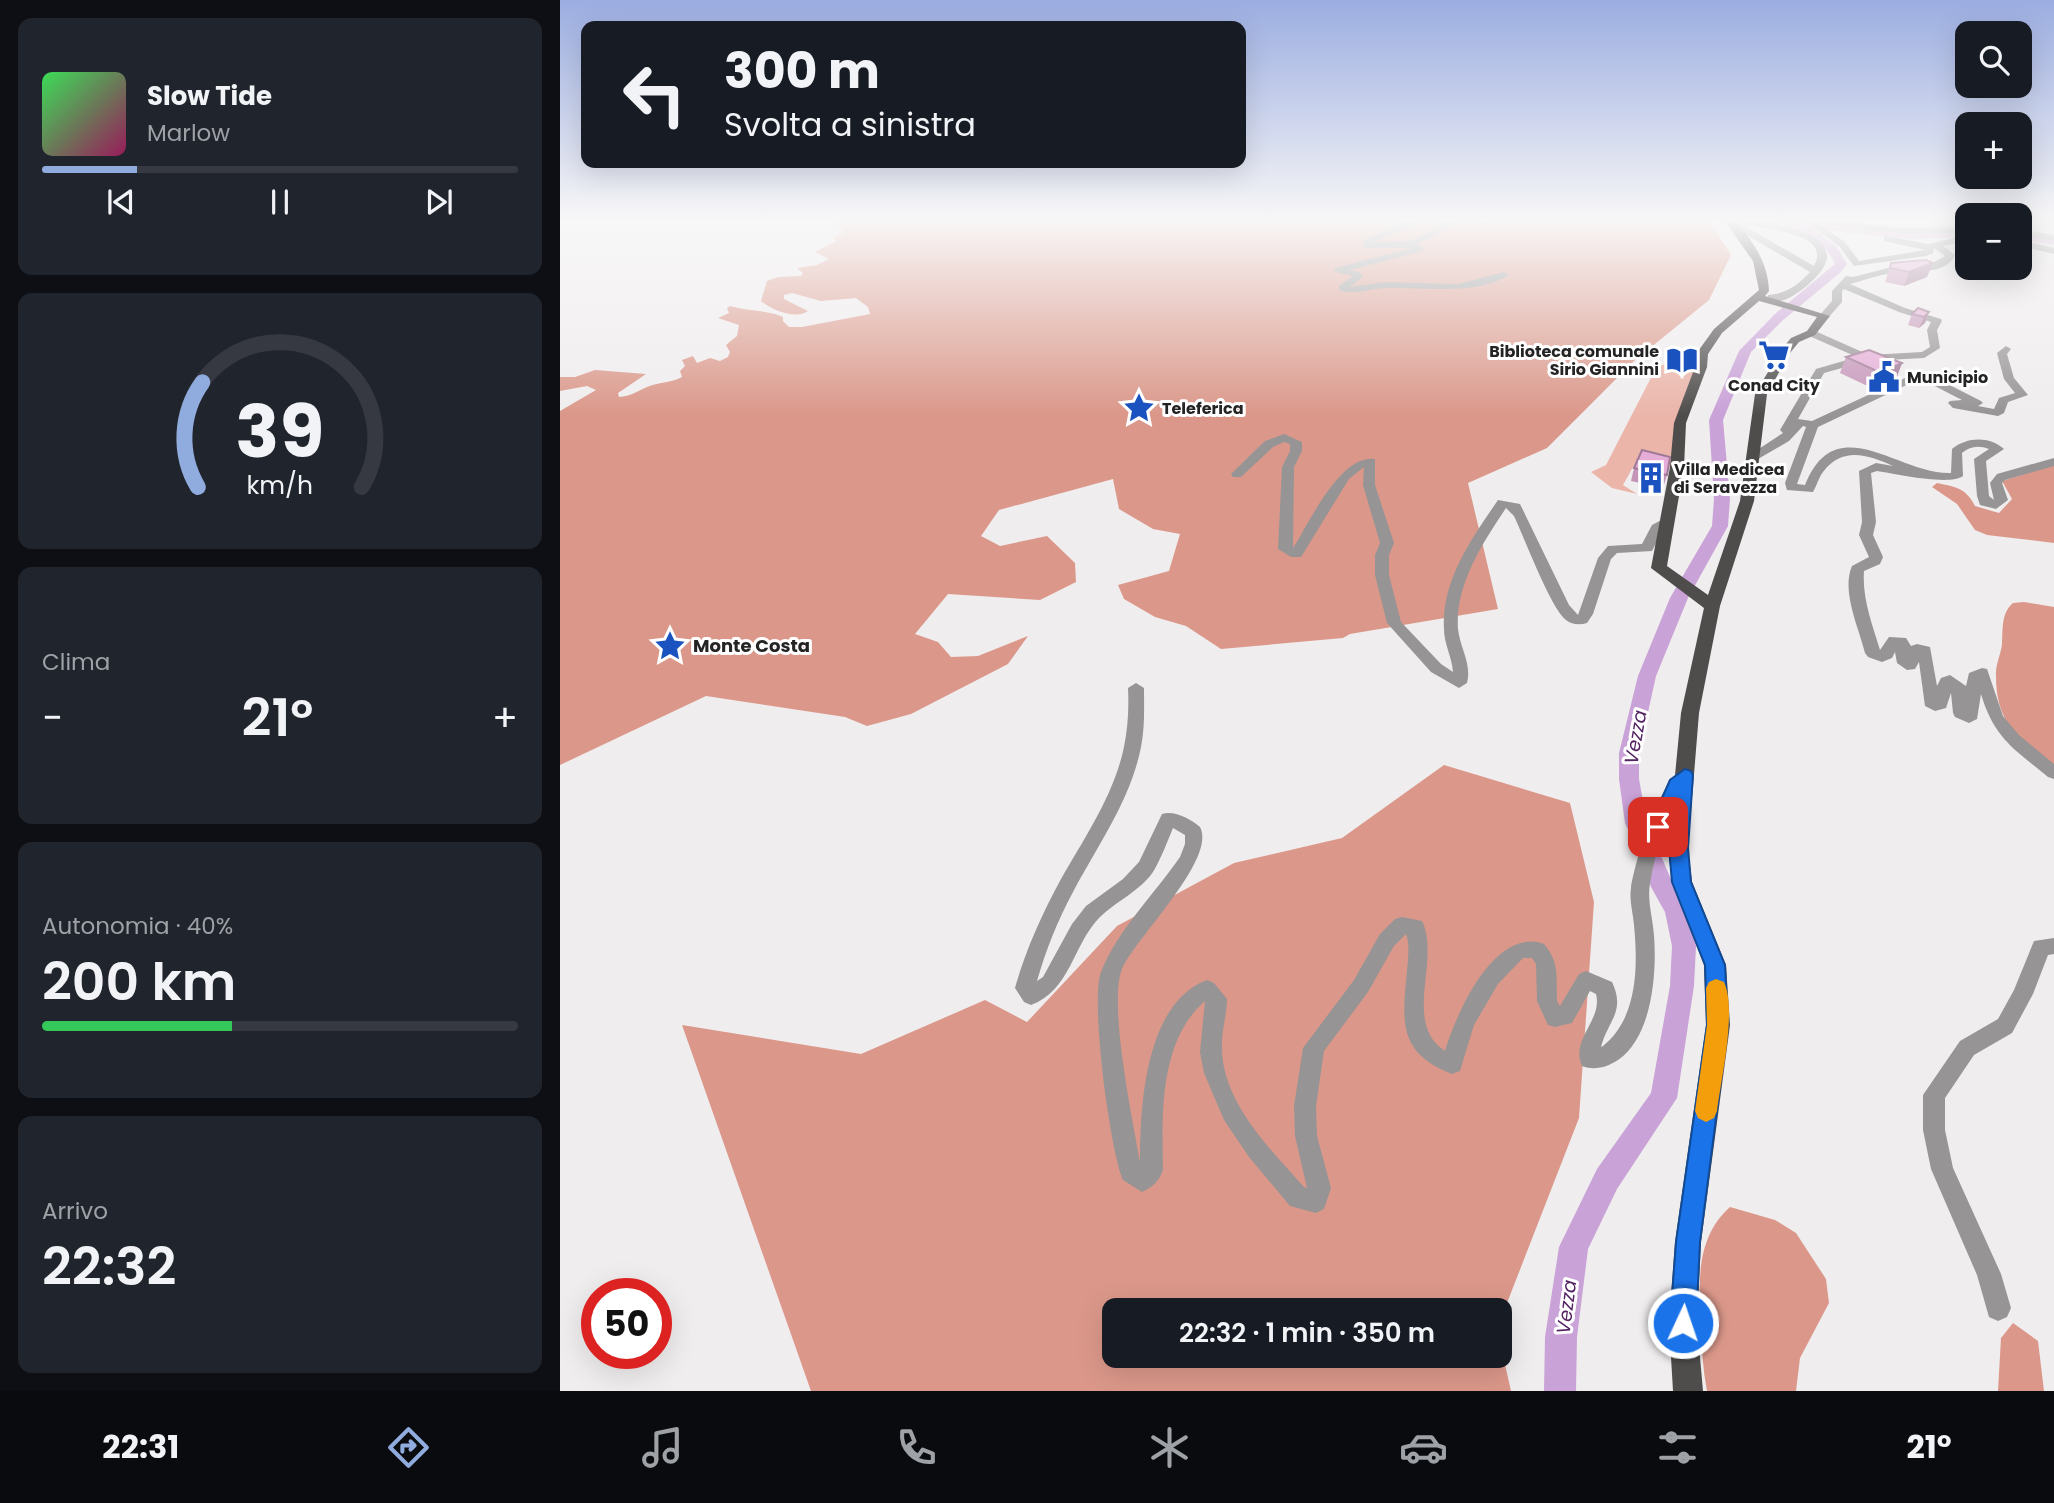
<!DOCTYPE html>
<html lang="it">
<head>
<meta charset="utf-8">
<style>
  body { margin:0; font-family:Poppins,sans-serif; background:#20242c; color:#f1f3f6; height:100vh; display:flex; flex-direction:column; font-size:26px; white-space:nowrap }
  * { box-sizing:border-box; margin:0 }
  p { font-size:23px; color:#9ea1a6 }
  .icon { flex:none; width:38px; height:38px; fill:none; stroke:currentColor; stroke-width:2; stroke-linecap:round; stroke-linejoin:round }
  .map { position:relative; flex:1; overflow:hidden }
  .details { display:flex; flex-direction:column; gap:18px; padding:18px; background:#0d0f14; width:560px }
  .details>* { flex:none }
  .top-card { position:absolute; left:21px; top:21px; width:665px; height:147px; border-radius:14px; box-shadow:0 7px 28px #0002; background:#171b24; color:#f1f3f6; overflow:hidden }
  .controls { position:absolute; left:1395px; top:21px; display:grid; gap:14px }
  .controls a { display:grid; place-items:center; width:77px; height:77px; border-radius:14px; background:#171b24; box-shadow:0 7px 28px #0002; font-size:35px }
  .speed { position:absolute; left:21px; top:1278px; display:flex; gap:14px; font-size:35px; font-weight:700; text-align:center }
  .speed>* { display:grid; place-content:center; width:91px; height:91px; border-radius:50%; background:#171b24; box-shadow:0 7px 28px #0002; line-height:1 }
  .speed .limit { border:10px solid #d22; background:#fff; color:#111 }
  .pin { position:absolute; display:grid; place-items:center; width:60px; height:60px; color:#fff; margin:-30px; border-radius:14px; box-shadow:0 4px 10px #0006 }
  .me { position:absolute; width:77px; margin:-38px; rotate:3deg; stroke-linejoin:round; filter:drop-shadow(0 0 5px #0008) }
  .turn { display:flex; align-items:center; gap:24px; height:147px; padding:0 28px; font-size:32px }
  .turn .icon { width:91px; height:91px; stroke-width:2.5 }
  .turn b { display:block; font-size:49px; line-height:60px }
  .big { font-size:52px; font-weight:600; line-height:1.1 }
  .details .card { flex:1; display:flex; flex-direction:column; justify-content:center; gap:10px; min-width:0; padding:0 24px; border-radius:14px; background:#20242c }
  .details .dial { align-items:center; gap:0 }
  .dial svg { height:182px; overflow:visible; fill:none; stroke:#363941; stroke-width:7; stroke-linecap:round; text-anchor:middle }
  .dial text { fill:#f1f3f6; stroke:none }
  .song { display:flex; align-items:center; gap:21px }
  .cover { width:84px; height:84px; border-radius:10px; background:linear-gradient(135deg,hsl(130 70% 55%),hsl(330 70% 35%)) }
  .played { height:7px; border-radius:4px; background:linear-gradient(90deg,#90abdd 20%,#363941 20%) }
  .keys { display:flex; justify-content:space-around; direction:ltr }
  .heat { display:flex; justify-content:space-between; align-items:center; font-size:38px; direction:ltr }
  .charge { height:10px; border-radius:5px; background:linear-gradient(90deg,#34c759 40%,#363941 0) }
  .trip { position:absolute; left:542px; top:1298px; width:410px; height:70px; border-radius:14px; background:#171b24; box-shadow:0 7px 28px #0002; font-weight:600; line-height:70px; text-align:center }
  .tab-bar { display:flex; height:112px; justify-content:space-around; align-items:center; background:#090b0e; color:#9ea1a6 }
  .tab-bar .icon { width:49px; height:49px }
  .tab-bar .current { color:#90abdd }
  .tab-bar b { font-size:32px; color:#f1f3f6 }
  main { display:flex; flex:1; min-height:0 }
  .map>svg:first-child { display:block }
</style>
</head>
<body>
<main>
<section class="details">
<div class="card">
<div class="song"><i class="cover"></i><div><b>Slow Tide</b><p>Marlow</p></div></div>
<div class="played"></div>
<div class="keys"><svg class="icon" aria-label="previous" viewBox="0 0 24 24"><path d="M18 5L8 12l10 7zM5 5v14"/></svg><svg class="icon" aria-label="pause" viewBox="0 0 24 24"><path d="M8 5v14M16 5v14"/></svg><svg class="icon" aria-label="next" viewBox="0 0 24 24"><path d="M6 5l10 7-10 7zM19 5v14"/></svg></div>
</div>
<div class="card dial"><svg viewBox="0 0 100 80">
<path d="M14 69A42 42 0 1 1 86 69"/>
<path d="M14 69A42 42 0 0 1 16 23" stroke="#90abdd"/>
<text x="50" y="56" font-size="32" font-weight="700">39</text>
<text x="50" y="72" font-size="11">km/h</text>
</svg></div>
<div class="card"><p>Clima</p>
<div class="heat"><a>−</a><b class="big">21°</b><a>+</a></div>
</div>
<div class="card"><p>Autonomia · 40%</p><b class="big">200 km</b><div class="charge"></div></div>
<div class="card"><p>Arrivo</p><b class="big">22:32</b></div>
</section>
<div class="map">
<svg width="1494" height="1391" viewBox="0 0 1494 1391">
  <rect width="100%" height="100%" fill="#f0edee"/>
  <!-- green -->
  <polygon fill="#ebb5aa" points="1112,363 1135,371 1111,468 1077,460 1063,485 1077,494 1052,488 1031,472 1046,465 1097,366"/>
  <!-- forest -->
  <g fill="#db988a">
    <path d="M282 220H1145L1151 223 1171 255 1149 300 1074 361 987 448 908 483 938 609 790 634 783 638 661 649 626 626 595 617 564 599 558 585 609 571 620 534 593 529 559 509 553 479 439 510 421 536 440 546 487 536 515 563 516 582 480 600 388 594 355 634 378 642 391 657 418 656 468 636 448 664 351 714 307 726 285 717 146 696 0 765V411L36 390 27 386 0 391V377H15L35 370 86 374 58 393 59 397C71 396 76 392 87 387 98 382 111 383 122 377L120 371 125 366 122 360 133 356 137 363 150 358 160 361 168 357 170 352 166 345 177 336 179 325 158 318 169 313 167 308 170 306C187 311 207 310 223 317V321L229 327H242L310 314 308 307 296 298 261 301 232 293 224 295V299L248 311C236 320 211 310 201 301L207 281 218 277 241 276 243 273 237 268 257 265 269 259 255 252 276 241 274 237 284 232 274 223Z"/>
    <path d="M1494 465V543L1427 535 1415 530 1397 504 1372 487 1377 483C1396 487 1406 488 1415 506L1439 513 1452 499 1442 481Z"/>
    <path d="M1464 602 1494 607V768C1459 739 1436 724 1436 676 1435 666 1441 654 1442 644 1443 629 1441 613 1453 603Z"/>
    <polygon points="884,765 1010,803 1034,902 1019,1118 940,1321 940,1311 555,1311 555,1356 940,1356 940,1342 951,1391 251,1391 122,1025 301,1054 425,1000 467,1022 557,926 674,863 782,838"/>
    <path d="M1170 1207 1215 1220 1236 1233 1266 1279 1269 1303 1240 1358 1236 1391H1147C1143 1371 1142 1351 1141 1331 1139 1287 1134 1239 1170 1207Z"/>
    <polygon points="1453,1323 1478,1341 1484,1391 1438,1391 1441,1338"/>
  </g>
  <g fill="none" stroke-linecap="round" stroke-linejoin="round">
    <!-- river -->
    <g fill="#c9a2d7" fill-rule="evenodd">
      <path d="M1189 220H1227L1353 233 1407 231V237L1353 239 1253 229 1276 246 1287 264 1281 272 1223 320 1191 352 1163 420 1170 499 1168 526 1128 598 1096 676 1079 753V779L1087 823 1113 884 1128 910 1136 946 1134 986 1117 1098 1057 1189 1028 1249 1017 1337 1016 1391H984L985 1337 999 1247 1037 1169 1091 1093 1110 986 1112 946 1105 912 1091 887 1082 859 1065 823 1059 779V753L1078 676 1110 598 1152 526 1154 499 1149 420 1179 351 1215 314 1275 264C1265 240 1241 228 1216 225 1207 224 1196 225 1189 220Z"/>
      <polygon points="1460,233 1494,239 1494,245 1460,239"/>
    </g>
    <!-- minor -->
    <g fill="#969494" fill-rule="evenodd">
      <path d="M849 220H858L852 227 814 242 851 241 892 220H902L859 244 864 249 863 251 790 270 799 272 803 277 790 287 824 282 898 284 944 272 949 275C916 296 864 287 827 288 811 288 794 296 779 290V286L793 276 775 272V268L853 248H806L802 245 804 240Z"/>
      <polygon points="920,220 932,220 923,225 920,224"/>
      <path d="M1175 220C1196 220 1264 227 1267 255 1269 271 1237 296 1224 300 1218 302 1213 301 1208 299V295C1226 294 1238 285 1250 272L1173 227V223H1179L1254 266C1274 228 1191 231 1175 220Z"/>
      <path d="M1243 220H1267L1343 228 1407 227V233L1343 234 1259 224 1285 242 1299 261 1365 250 1324 241V237L1327 236 1368 244 1407 235V241L1383 246 1395 255C1386 276 1352 270 1333 273 1319 275 1304 280 1290 284L1345 308 1381 319 1382 321 1377 330 1380 348 1364 358 1307 361 1264 373 1238 419 1252 421 1347 377 1368 374 1421 401 1423 403 1418 406 1434 409 1439 398 1455 393 1444 379 1437 353 1446 346 1451 349 1447 354 1454 378 1468 395 1448 402 1444 413 1438 416 1393 408 1388 403 1390 401 1402 400 1363 380 1355 381 1258 427 1237 484 1245 485C1276 407 1339 475 1391 473L1392 449C1407 437 1429 436 1444 449L1426 461 1429 496 1434 500 1430 483 1437 474 1494 458V466L1445 480 1442 483 1448 500 1436 509 1420 505 1417 496 1414 459 1429 449C1419 445 1410 446 1402 453L1403 476C1390 486 1336 474 1317 471L1311 473 1316 522 1313 535 1323 557 1320 564 1304 571C1302 598 1312 624 1320 650L1329 637 1346 638 1351 646 1357 644 1370 647 1377 686 1381 678 1390 675 1406 686 1409 673 1422 668 1427 669 1443 716 1459 735 1494 764V779L1488 777C1454 749 1434 738 1421 694L1417 719 1409 723 1395 717 1393 713 1391 693 1386 708 1375 711 1365 706 1359 662 1355 669 1347 670 1337 663 1335 652 1332 658 1322 662 1308 657 1305 653C1299 628 1281 591 1292 566L1309 557 1299 535 1302 522 1299 471 1316 463 1333 466C1308 455 1283 446 1263 472 1259 477 1257 485 1253 492L1227 490 1225 483 1246 427 1243 426 1229 441 1198 459 1194 460 1188 456 1223 433 1220 430 1256 369 1297 357 1247 335V331H1255L1309 355 1362 352 1370 347 1367 330 1371 322 1339 312 1284 289 1282 291V302L1268 318 1259 316 1272 301V291L1286 276 1293 277 1332 267 1371 264 1385 256 1374 248 1373 253 1366 256 1294 266 1279 246Z"/>
      <polygon points="1460,230 1494,235 1494,241 1460,235"/>
      <polygon points="1460,240 1494,248 1494,254 1460,246"/>
      <path d="M724 434 742 442V451L734 467 733 548C750 522 780 454 815 459V485L834 543 829 555V575L841 622 881 664 893 672C892 657 884 644 884 629 881 581 912 538 938 500L960 504 1009 605 1018 615 1038 558 1048 546 1082 544 1092 525 1107 517 1114 521 1103 530 1092 551 1057 553 1051 559 1033 614 1027 623C1020 625 1012 625 1006 620 991 609 964 537 954 516L946 508C922 544 895 585 898 629 900 648 912 664 907 683L899 688 871 672 827 623 815 575V555L820 543 803 485 804 467 789 479 741 557H731L718 549 722 467 730 451V444L724 442 713 447 681 477H673L671 474 705 441Z"/>
      <path d="M576 683 584 688C584 708 585 727 581 747 571 799 538 845 513 892 498 920 486 949 477 981L483 977 512 924 526 906 563 879 579 862 602 814C614 810 631 819 640 827 657 859 576 937 562 969 548 1004 573 1122 580 1162 580 1106 585 1003 647 980L654 983 667 999C667 1015 661 1032 662 1048 662 1102 711 1150 744 1187L747 1188 735 1136 734 1106 743 1048 794 980 820 934 835 919 842 917 862 921C881 960 842 1023 885 1051 896 1014 934 926 984 944 1000 963 996 977 997 1001L1000 1006 1019 974 1026 971 1052 982C1066 1012 1048 1020 1041 1047L1043 1046C1078 1018 1078 966 1074 925 1073 912 1069 901 1071 888 1074 865 1103 762 1131 771L1133 775C1129 783 1123 789 1119 797 1104 823 1095 854 1090 883 1087 902 1093 918 1094 936 1097 974 1092 1037 1058 1060 1047 1067 1035 1071 1022 1066 1010 1039 1043 1020 1036 994L1030 991 1012 1023 995 1027 988 1025 977 1001 976 964 972 958H963L938 984 914 1025 900 1071 892 1074C838 1053 842 1022 847 971 848 959 850 945 846 934L834 946 808 992 764 1051 756 1106 757 1136 771 1188 764 1209 756 1213 730 1206 689 1157 664 1120 644 1073 640 1052 645 1001C599 1041 602 1114 603 1170 599 1181 593 1187 582 1192L563 1180C550 1149 530 1002 541 972 558 929 594 895 620 857L625 844V835L613 828C607 842 601 859 593 872 579 892 556 901 539 918 513 945 510 991 471 1005L464 1002 455 988C466 949 482 914 501 879 525 837 554 795 564 747 568 727 569 708 568 688Z"/>
      <polygon points="1494,938 1494,954 1488,955 1473,994 1452,1033 1414,1055 1385,1098 1385,1130 1393,1168 1441,1274 1451,1308 1447,1317 1438,1321 1429,1317 1417,1275 1371,1169 1363,1130 1363,1095 1400,1041 1438,1019 1454,990 1474,941"/>
    </g>
    <!-- major -->
    <path fill="#4f4c4c" fill-rule="evenodd" d="M1164 220H1174C1193 241 1208 262 1209 291L1205 296 1270 316 1255 335 1239 342 1230 353 1207 394 1194 501 1160 606 1139 713 1128 848 1132 882 1166 965 1170 1025 1141 1242 1137 1323 1143 1391H1113L1109 1323 1115 1242 1146 1025 1144 965 1112 882 1108 848 1121 713 1144 608 1091 568 1110 467 1114 423 1135 367 1136 354 1154 329 1199 290 1193 261ZM1199 301 1257 317 1247 331 1231 338 1221 350 1195 394 1180 501 1148 595 1107 566 1124 467 1126 423 1147 367 1148 354 1162 333Z"/>
  </g>
  <!-- wall -->
  <g fill="#c595b9">
    <polygon points="1331,263 1367,277 1344,286 1325,282"/>
    <polygon points="1369,312 1365,323 1359,328 1348,325 1352,314"/>
    <polygon points="1286,357 1342,363 1336,379 1314,389 1280,373"/>
    <polygon points="1074,468 1107,475 1103,488 1071,481"/>
  </g>
  <!-- shaded-wall -->
  <g fill="#a07996">
    <polygon points="1373,263 1367,277 1344,286 1349,272"/>
    <polygon points="1369,312 1365,323 1359,328 1364,317"/>
    <polygon points="1342,363 1336,379 1314,389 1321,373"/>
  </g>
  <!-- building -->
  <g fill="#e5add7" stroke="#a07996" stroke-width="2">
    <polygon points="1366,260 1373,263 1349,272 1330,268 1331,263"/>
    <polygon points="1358,308 1369,312 1364,317 1352,314"/>
    <polygon points="1309,350 1342,363 1321,373 1286,357"/>
    <polygon points="1082,450 1110,457 1107,475 1074,468"/>
  </g>
  <!-- sky -->
  <linearGradient id="sky" x2="0" y2="1"><stop stop-color="#9bade1"/><stop offset="0.53" stop-color="#f8f7f7"/><stop offset="1" stop-color="#f8f7f7" stop-opacity="0"/></linearGradient>
  <rect width="1494" height="415" fill="url(#sky)"/>
  <!-- route -->
  <polygon fill="#1a73e8" stroke="#114b97" stroke-width="2" points="1125,769 1131,771 1133,775 1128,848 1131,882 1165,965 1168,1025 1140,1242 1136,1323 1132,1332 1123,1336 1114,1332 1110,1323 1116,1242 1147,1025 1145,965 1112,882 1109,848 1113,813 1104,832 1091,832 1089,827 1110,780"/>
  <!-- slow -->
  <path fill="#f59e0b" d="M1156 979 1164 982C1177 1010 1161 1079 1157 1111L1154 1118 1146 1122 1138 1118 1135 1111 1147 1025 1146 988 1149 982Z"/>
  <!-- icons -->
  <defs>
    <symbol id="supermarket-bare" viewBox="-9 -9 18 18"><path d="M-6-5.5h2.5l.6 2H6L4.5 2H-2.5L-4.4-4H-6ZM-1.5 3.2a1.3 1.3 0 1 0 .1 0ZM3 3.2a1.3 1.3 0 1 0 .1 0Z" fill="#1a52bf" stroke="#fff" stroke-width="2.5" paint-order="stroke"/></symbol>
    <symbol id="library-bare" viewBox="-9 -9 18 18"><path d="M-6-4Q-3-5.5-.7-3.5V5Q-3 3-6 4ZM6-4Q3-5.5 .7-3.5V5Q3 3 6 4Z" fill="#1a52bf" stroke="#fff" stroke-width="2.5" paint-order="stroke"/></symbol>
    <symbol id="civic-bare" viewBox="-9 -9 18 18"><path d="M-.6-6.5H3V-4.5H.6V-3L4-1V1h2V6H-6V1h2V-1L-.6-3ZM-1.2 2.5V6h2.4V2.5Z" fill="#1a52bf" stroke="#fff" stroke-width="2.5" paint-order="stroke"/></symbol>
    <symbol id="sight-bare" viewBox="-9 -9 18 18"><path d="M0-6L1.8-2.2L6-1.7L2.9 1.2L3.7 5.4L0 3.3L-3.7 5.4L-2.9 1.2L-6-1.7L-1.8-2.2Z" fill="#1a52bf" stroke="#fff" stroke-width="2.5" paint-order="stroke"/></symbol>
    <symbol id="building-bare" viewBox="-9 -9 18 18"><path d="M-4-6H4V6H1V3H-1V6H-4ZM-2.5-4.3h1.7v1.8h-1.7ZM.8-4.3h1.7v1.8H.8ZM-2.5-1h1.7V.8h-1.7ZM.8-1h1.7V.8H.8Z" fill="#1a52bf" stroke="#fff" stroke-width="2.5" paint-order="stroke"/></symbol>
  </defs>
  <g fill-rule="evenodd">
    <use href="#supermarket-bare" x="1192" y="333" width="44" height="44"/>
    <use href="#library-bare" x="1100" y="338" width="44" height="44"/>
    <use href="#civic-bare" x="1302" y="355" width="44" height="44"/>
    <use href="#sight-bare" x="557" y="386" width="44" height="44"/>
    <use href="#building-bare" x="1069" y="456" width="44" height="44"/>
    <use href="#sight-bare" x="88" y="624" width="44" height="44"/>
  </g>
  <g text-anchor="middle" stroke-width="6" stroke-linejoin="round" paint-order="stroke">
    <!-- far-poi labels -->
    <g font-size="16" font-weight="bold" fill="#252424" stroke="#fff" text-anchor="start">
      <text x="1099" y="357" text-anchor="end">Biblioteca comunale<tspan x="1099" dy="18">Sirio Giannini</tspan></text>
      <text x="1347" y="383">Municipio</text>
      <text x="1214" y="391" text-anchor="middle">Conad City</text>
      <text x="602" y="414">Teleferica</text>
      <text x="1114" y="475">Villa Medicea<tspan x="1114" dy="18">di Seravezza</tspan></text>
    </g>
    <!-- poi labels -->
    <g font-size="18" font-weight="bold" fill="#252424" stroke="#fff" text-anchor="start">
      <text x="133" y="652">Monte Costa</text>
    </g>
    <!-- water labels -->
    <g font-size="19" font-style="italic" fill="#532362" stroke="#fff">
      <text transform="translate(1075 737) rotate(-80)" y="7">Vezza</text>
      <text transform="translate(1006 1307) rotate(-83)" y="7">Vezza</text>
    </g>
  </g>
</svg>
<div class="controls">
<a><svg class="icon" aria-label="search" viewBox="0 0 24 24"><circle cx="10" cy="10" r="6"/><path d="M15 15l6 6"/></svg></a>
<a>+</a>
<a>−</a>
</div>
<div class="speed"><div class="limit">50</div></div>
<div class="pin" style="left:1098px;top:827px;background:#d93025"><svg class="icon" aria-label="arrive" viewBox="0 0 24 24"><path d="M6 21V4h12l-3 4 3 4H6"/></svg></div>
<svg class="me" style="left:1123px;top:1323px" viewBox="-20 -20 40 40"><circle r="17" fill="#1a73e8" stroke="#fff" stroke-width="3"/><path d="M0-11L8 9 0 5-8 9z" fill="#fff"/></svg>
<div class="trip">22:32 · 1 min · 350 m</div>
<div class="top-card">
<div class="turn"><svg class="icon" aria-label="left" viewBox="0 0 24 24"><path d="M17 20v-9H6M10 6l-5 5 5 5"/></svg><div><b>300 m</b>Svolta a sinistra</div></div>
</div>
</div>
</main>
<nav class="tab-bar">
<b>22:31</b>
<svg class="icon current" aria-label="directions" viewBox="0 0 24 24"><path d="M12 3l9 9-9 9-9-9zM9 14v-3h6M13 9l2 2-2 2"/></svg>
<svg class="icon" aria-label="music" viewBox="0 0 24 24"><path d="M9 18V5l10-2v13"/><circle cx="6" cy="18" r="3"/><circle cx="16" cy="16" r="3"/></svg>
<svg class="icon" aria-label="phone" viewBox="0 0 24 24"><path d="M5 4h4l2 5-3 2q2 4 5 5l2-3 5 2v4C11 20 4 13 5 4z"/></svg>
<svg class="icon" aria-label="climate" viewBox="0 0 24 24"><path d="M12 3v18M4 7l16 10M4 17L20 7"/></svg>
<svg class="icon" aria-label="car" viewBox="0 0 24 24"><path d="M5 17H2v-5l4-1 3-4h7l3 4 3 1v5h-3M9 17h6M6 11h13"/><circle cx="7" cy="17" r="2"/><circle cx="17" cy="17" r="2"/></svg>
<svg class="icon" aria-label="filters" viewBox="0 0 24 24"><path d="M4 7h16M4 17h16"/><circle cx="9" cy="7" r="2"/><circle cx="15" cy="17" r="2"/></svg>
<b>21°</b>
</nav>
</body>
</html>
